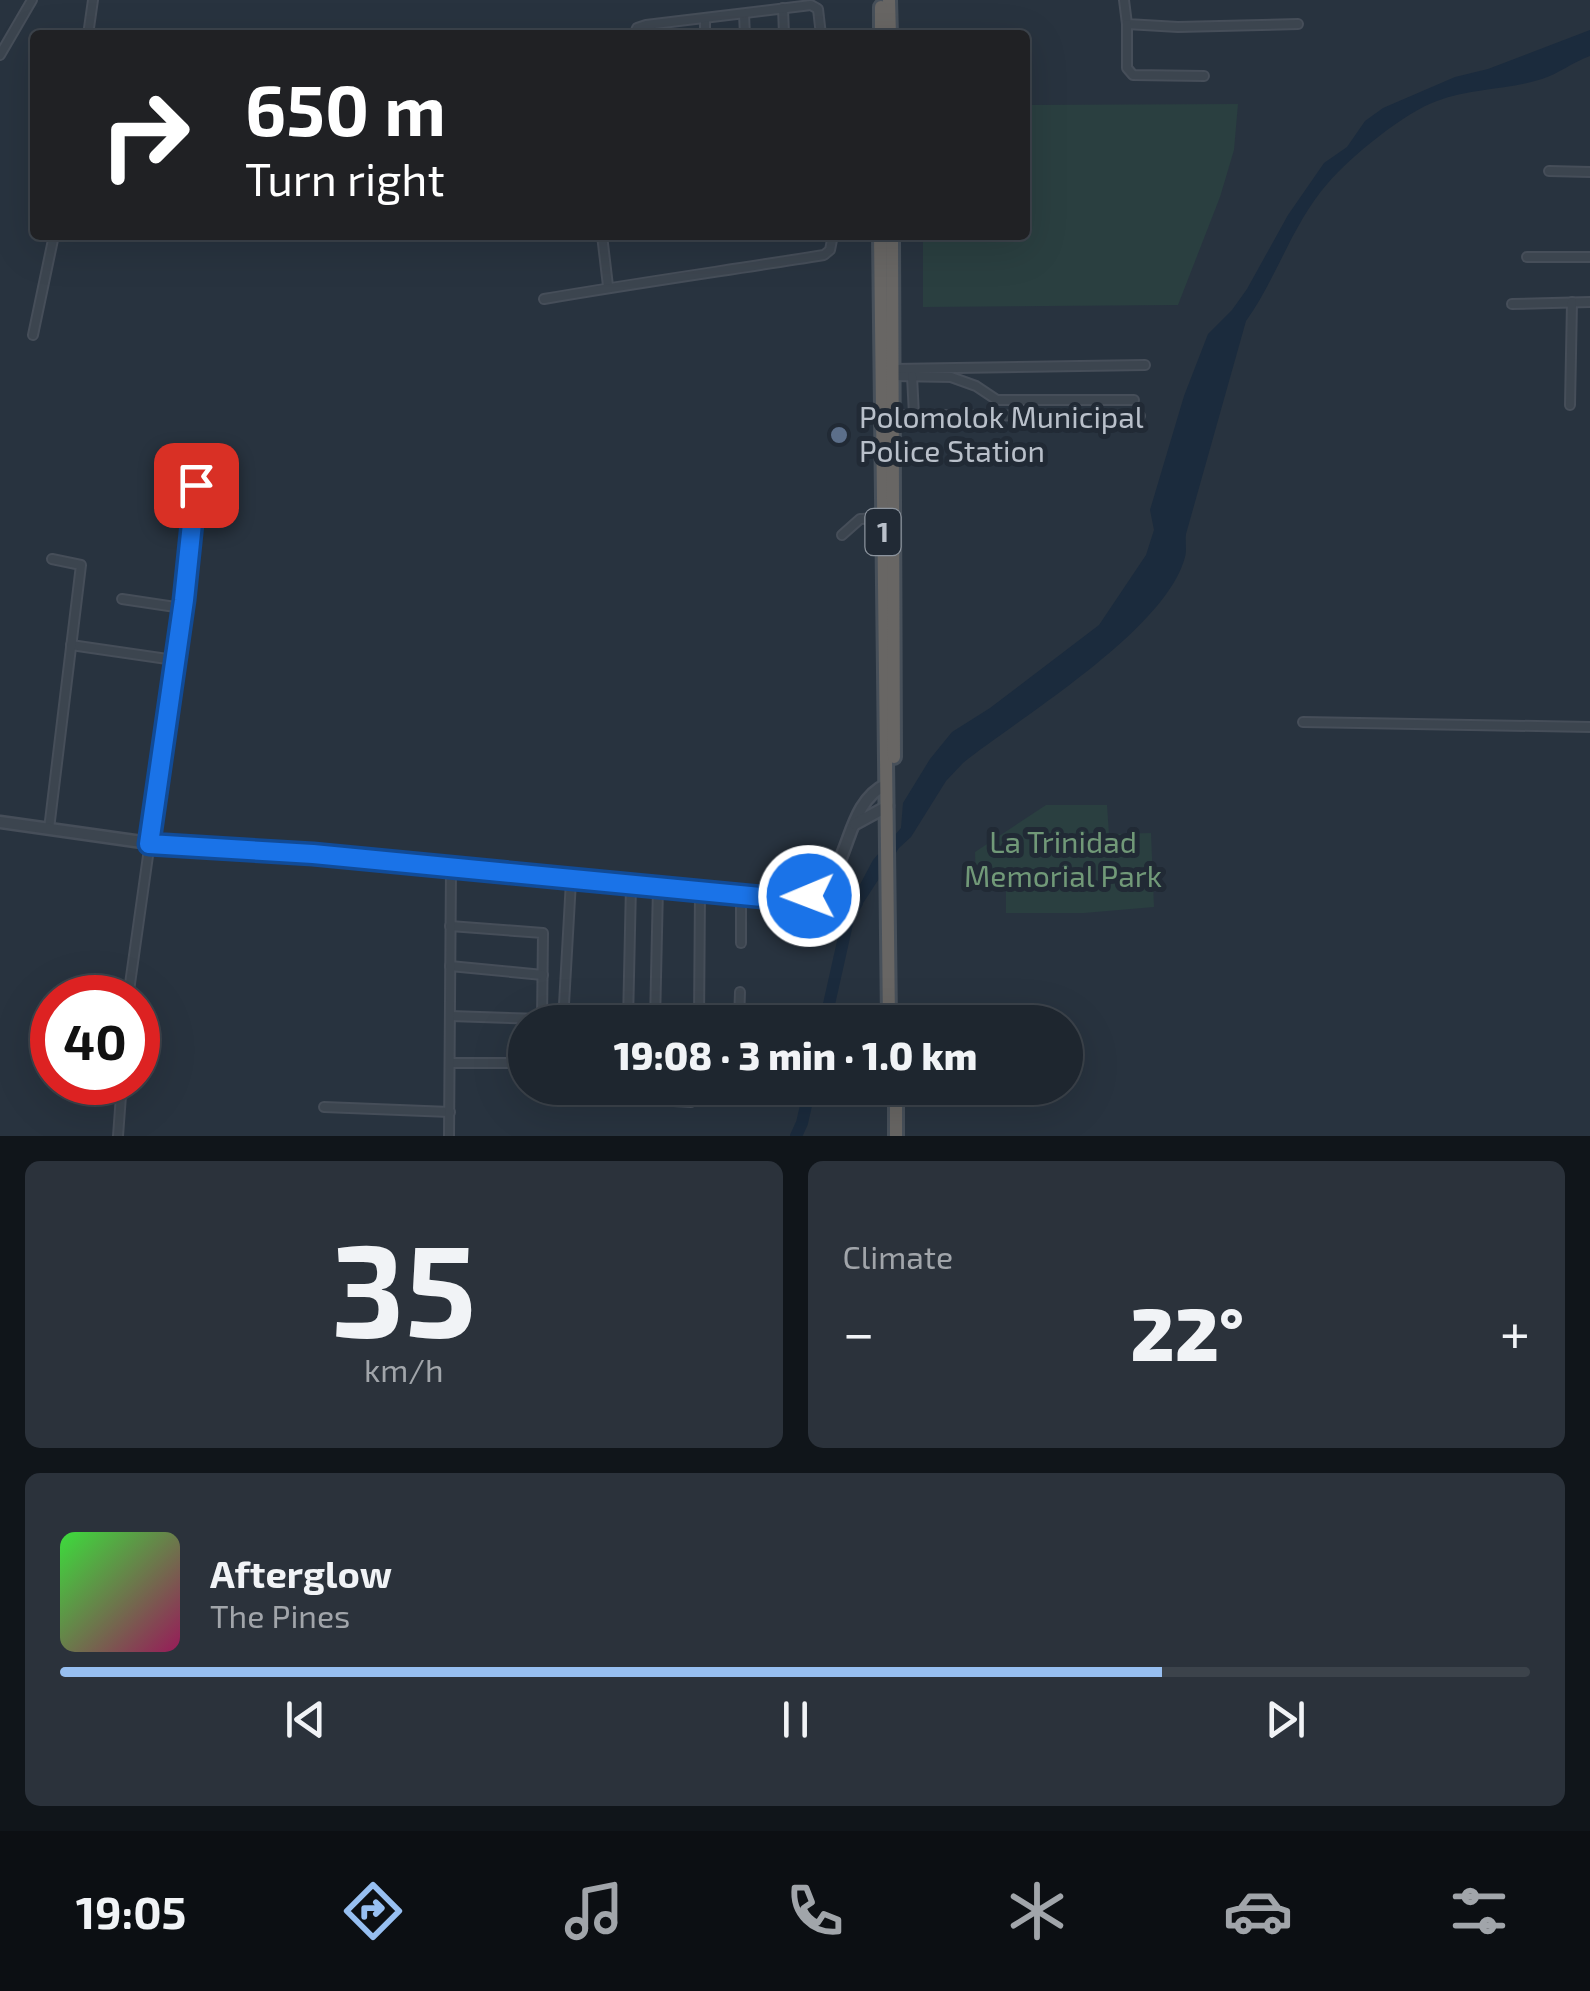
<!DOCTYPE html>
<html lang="en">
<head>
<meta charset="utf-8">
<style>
  body { margin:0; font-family:"Exo 2",sans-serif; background:#2b323b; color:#f1f3f6; height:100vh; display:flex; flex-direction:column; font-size:38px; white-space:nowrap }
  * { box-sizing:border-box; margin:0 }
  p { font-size:32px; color:#a1a5aa }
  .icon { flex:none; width:55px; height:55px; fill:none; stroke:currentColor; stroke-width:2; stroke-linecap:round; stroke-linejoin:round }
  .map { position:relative; height:1136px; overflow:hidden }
  .side { display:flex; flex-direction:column; gap:25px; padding:25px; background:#10151a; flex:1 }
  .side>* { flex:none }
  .guide { position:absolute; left:30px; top:30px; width:1000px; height:210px; border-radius:10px; box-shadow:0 10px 40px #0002,0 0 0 2px #3c434b; background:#202124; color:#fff; overflow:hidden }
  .speed { position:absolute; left:30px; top:975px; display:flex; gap:20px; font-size:50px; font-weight:700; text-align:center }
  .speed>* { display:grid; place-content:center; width:130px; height:130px; border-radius:50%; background:#1e262f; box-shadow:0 10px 40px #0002,0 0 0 2px #3c434b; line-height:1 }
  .speed .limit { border:15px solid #d22; background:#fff; color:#111 }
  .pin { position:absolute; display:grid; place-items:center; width:85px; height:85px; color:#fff; margin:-42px; border-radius:20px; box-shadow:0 5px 15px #0006 }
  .me { position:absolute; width:110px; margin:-55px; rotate:269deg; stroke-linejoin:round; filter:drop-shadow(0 0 8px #0008) }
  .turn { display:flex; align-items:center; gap:35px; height:210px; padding:0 50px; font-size:45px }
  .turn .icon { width:130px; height:130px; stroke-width:2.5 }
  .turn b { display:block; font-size:70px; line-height:85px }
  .big { font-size:75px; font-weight:800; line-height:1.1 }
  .side .tile { flex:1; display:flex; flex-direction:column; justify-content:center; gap:15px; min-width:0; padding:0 35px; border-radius:15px; background:#2b323b }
  .side .dial { align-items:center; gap:0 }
  .dial b { font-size:130px; line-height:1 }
  .song { display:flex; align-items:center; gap:30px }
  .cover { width:120px; height:120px; border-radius:15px; background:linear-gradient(135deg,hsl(120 70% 55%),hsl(330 70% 35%)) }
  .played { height:10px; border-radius:5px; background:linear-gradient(90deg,#97bff1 75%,#3c434b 75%) }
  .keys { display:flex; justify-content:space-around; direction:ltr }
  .heat { display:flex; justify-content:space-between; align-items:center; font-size:55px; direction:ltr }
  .side .tiles { flex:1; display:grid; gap:25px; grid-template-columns:1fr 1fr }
  .tile:last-child { grid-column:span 2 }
  .trip { position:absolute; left:508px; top:1005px; width:575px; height:100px; border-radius:50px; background:#1e262f; box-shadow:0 10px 40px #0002,0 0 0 2px #3c434b; font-weight:800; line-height:100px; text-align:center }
  .dock { display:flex; height:160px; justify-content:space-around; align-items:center; background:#0c0f13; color:#a1a5aa }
  .dock .icon { width:70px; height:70px }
  .dock .current { color:#97bff1 }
  .dock b { font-size:45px; color:#f1f3f6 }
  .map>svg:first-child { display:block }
</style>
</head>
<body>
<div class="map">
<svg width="1590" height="1136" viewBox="0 0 1590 1136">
  <rect width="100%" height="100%" fill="#28333f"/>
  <!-- green -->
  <g fill="#2a3f40">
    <polygon points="1238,104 1234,150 1220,197 1178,305 923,307 923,235 1025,235 1025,105"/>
    <polygon points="1046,805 1107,805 1109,834 1151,833 1154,907 1084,913 1006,913 1006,884 976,884 975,852"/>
  </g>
  <!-- water -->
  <path fill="#1b2b3d" d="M1590 30V56C1573 62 1558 74 1542 79 1508 90 1471 88 1437 101 1405 112 1350 157 1328 183 1292 224 1277 278 1246 321L1186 534C1185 541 1187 550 1185 557 1166 630 1022 716 963 763L946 781 911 837 899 848 856 914 849 915 848 907 873 860 901 828 903 803 930 759 952 732 990 708 1099 625 1146 555 1154 530 1150 510 1184 396 1208 334 1232 310 1247 289 1288 215 1324 163 1347 147 1365 121 1383 108 1455 77 1488 69Z"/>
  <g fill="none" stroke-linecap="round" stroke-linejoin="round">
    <!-- river -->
    <g stroke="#1b2b3d" stroke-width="12">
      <polyline points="825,1022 849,915 857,903"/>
      <polyline points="796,1136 802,1123 810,1088"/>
    </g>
    <defs>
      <g id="minor">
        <polyline points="1124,0 1127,24 1178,27 1298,24"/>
        <polyline points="783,8 784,35"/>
        <polyline points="744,14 745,35"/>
        <polyline points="705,19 705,35"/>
        <polyline points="1127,24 1127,68 1133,75 1204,76"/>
        <polyline points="88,35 93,0"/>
        <polyline points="634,35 637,28 646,25 811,5 818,9 821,35"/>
        <polyline points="0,55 32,0"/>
        <polyline points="1549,171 1590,172"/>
        <polyline points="602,235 608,286"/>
        <polyline points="1527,257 1590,257"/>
        <path d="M544 299C637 283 730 270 824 255L830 250 833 235"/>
        <polyline points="1512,304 1590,302"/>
        <polyline points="33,335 54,235"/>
        <polyline points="894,369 1145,365"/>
        <polyline points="894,376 951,377 976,386 997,400 1134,400"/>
        <polyline points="912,376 914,415"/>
        <polyline points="1570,405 1572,302"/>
        <polyline points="894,415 1140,416"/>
        <polyline points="842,535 860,519 883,518"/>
        <polyline points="122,599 182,608"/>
        <polyline points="71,645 174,660"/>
        <polyline points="1303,722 1590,727"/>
        <polyline points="49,829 81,565 52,559"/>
        <polyline points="450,926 543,933 542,1022"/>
        <polyline points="741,943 741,895"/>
        <polyline points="450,966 543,975"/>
        <polyline points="128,998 184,600 196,485"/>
        <polyline points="450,1016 542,1019"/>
        <polyline points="563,1022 571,881"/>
        <polyline points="628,1022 631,885"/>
        <polyline points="655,1022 658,887"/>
        <polyline points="699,1022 700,891"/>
        <polyline points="739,1022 740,992"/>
        <polyline points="450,1063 525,1063"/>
        <polyline points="561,1088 621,1097 626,1088"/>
        <polyline points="654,1088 656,1100 691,1102 697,1098 699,1088"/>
        <polyline points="324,1107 450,1112"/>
        <polyline points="118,1136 122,1082"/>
        <polyline points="449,1136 451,869"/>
      </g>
      <g id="tertiary">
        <path d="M0 822 149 843 313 854 792 900C857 893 836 807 887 784"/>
        <polyline points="855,824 888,806"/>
      </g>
      <g id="trunk">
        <polyline points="889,0 890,35"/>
        <polyline points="881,35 881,7"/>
        <polyline points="880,235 889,1022"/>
        <polyline points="892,235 894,757"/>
        <polyline points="896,1088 896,1136"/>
      </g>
    </defs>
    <!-- minor casing -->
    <use href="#minor" stroke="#464e59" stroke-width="12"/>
    <!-- tertiary casing -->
    <use href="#tertiary" stroke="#464e59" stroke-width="15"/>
    <!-- trunk casing -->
    <use href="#trunk" stroke="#47505a" stroke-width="18"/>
    <!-- minor -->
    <use href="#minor" stroke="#3c454f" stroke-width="8"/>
    <!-- tertiary -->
    <use href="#tertiary" stroke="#3c454f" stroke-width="10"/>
    <!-- trunk -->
    <use href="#trunk" stroke="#686664" stroke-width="12"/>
  </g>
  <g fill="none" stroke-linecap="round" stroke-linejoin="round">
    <defs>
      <polyline id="route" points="196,485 184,600 149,844 313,854 792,900 809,896"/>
    </defs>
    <!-- route casing -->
    <use href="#route" stroke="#114b97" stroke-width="25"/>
    <!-- route -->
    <use href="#route" stroke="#1a73e8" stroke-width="18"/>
  </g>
  <!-- markers -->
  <circle fill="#5c6f8a" stroke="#212a35" stroke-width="4" cx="839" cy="435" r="10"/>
  <g text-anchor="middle" stroke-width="10" stroke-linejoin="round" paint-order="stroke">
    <!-- shield labels -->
    <rect fill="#212a35" stroke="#8b939d" stroke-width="2.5" x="865.5" y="509" width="35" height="46" rx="8"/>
    <g font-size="28" font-weight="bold" fill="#b9c0ca">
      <text x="883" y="542">1</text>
    </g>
    <!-- poi labels -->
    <g font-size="30" fill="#b9c0ca" stroke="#212a35" text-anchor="start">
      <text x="859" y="428">Polomolok Municipal<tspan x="859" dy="34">Police Station</tspan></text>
    </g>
    <!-- park labels -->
    <g font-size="30" fill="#719978" stroke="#212a35">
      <text x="1063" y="853">La Trinidad<tspan x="1063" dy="34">Memorial Park</tspan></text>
    </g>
  </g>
</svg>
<div class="speed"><div class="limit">40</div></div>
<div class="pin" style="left:196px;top:485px;background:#d93025"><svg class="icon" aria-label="arrive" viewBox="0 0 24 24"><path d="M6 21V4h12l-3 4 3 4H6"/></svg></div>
<svg class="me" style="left:809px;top:896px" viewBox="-20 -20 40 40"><circle r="17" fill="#1a73e8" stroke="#fff" stroke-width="3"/><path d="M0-11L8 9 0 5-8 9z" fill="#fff"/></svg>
<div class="trip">19:08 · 3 min · 1.0 km</div>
<div class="guide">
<div class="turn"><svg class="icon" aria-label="right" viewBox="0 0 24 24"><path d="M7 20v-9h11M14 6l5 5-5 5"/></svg><div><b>650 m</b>Turn right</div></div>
</div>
</div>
<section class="side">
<div class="tiles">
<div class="tile dial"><b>35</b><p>km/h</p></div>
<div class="tile"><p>Climate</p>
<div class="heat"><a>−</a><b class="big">22°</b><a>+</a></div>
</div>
<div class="tile">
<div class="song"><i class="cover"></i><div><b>Afterglow</b><p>The Pines</p></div></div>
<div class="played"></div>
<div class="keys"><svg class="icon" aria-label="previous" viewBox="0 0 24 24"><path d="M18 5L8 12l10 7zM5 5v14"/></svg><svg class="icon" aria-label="pause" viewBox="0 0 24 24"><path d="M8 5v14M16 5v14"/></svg><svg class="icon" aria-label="next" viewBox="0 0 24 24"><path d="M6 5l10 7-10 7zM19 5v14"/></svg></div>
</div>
</div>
</section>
<nav class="dock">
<b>19:05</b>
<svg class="icon current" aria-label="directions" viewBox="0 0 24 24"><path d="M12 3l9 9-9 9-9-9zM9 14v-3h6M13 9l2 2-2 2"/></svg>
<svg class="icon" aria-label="music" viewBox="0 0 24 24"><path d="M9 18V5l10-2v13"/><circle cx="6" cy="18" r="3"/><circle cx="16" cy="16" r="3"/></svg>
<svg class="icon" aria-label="phone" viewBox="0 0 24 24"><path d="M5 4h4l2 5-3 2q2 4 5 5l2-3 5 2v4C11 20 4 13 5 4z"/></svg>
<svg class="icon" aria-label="climate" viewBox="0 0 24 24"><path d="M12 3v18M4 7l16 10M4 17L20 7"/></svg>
<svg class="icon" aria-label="car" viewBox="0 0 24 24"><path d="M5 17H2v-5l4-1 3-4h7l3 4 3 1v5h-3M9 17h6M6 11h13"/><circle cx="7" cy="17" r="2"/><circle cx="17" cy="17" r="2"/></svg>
<svg class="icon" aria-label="filters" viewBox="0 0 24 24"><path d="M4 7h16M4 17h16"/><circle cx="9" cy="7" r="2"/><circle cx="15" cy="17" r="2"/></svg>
</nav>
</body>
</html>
